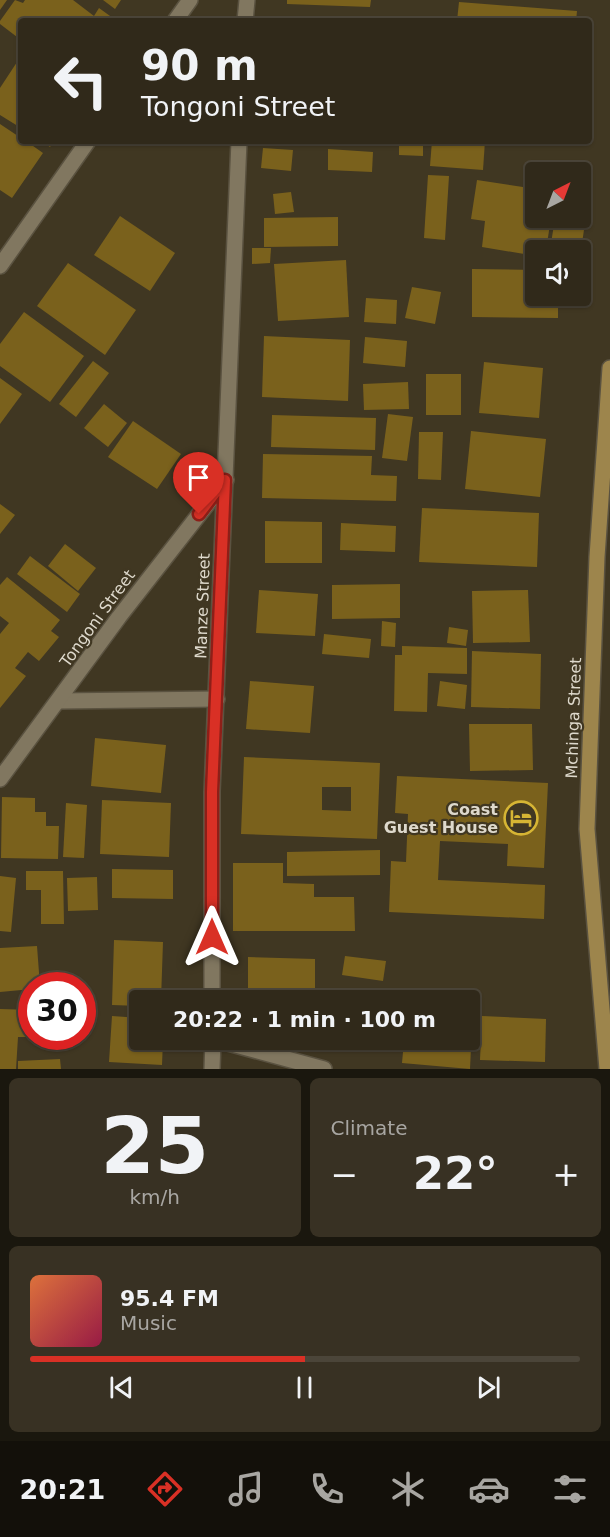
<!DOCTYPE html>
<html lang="en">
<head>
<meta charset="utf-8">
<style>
  body { margin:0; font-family:"DejaVu Sans",sans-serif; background:#383123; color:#f1f3f6; height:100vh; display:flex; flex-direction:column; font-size:22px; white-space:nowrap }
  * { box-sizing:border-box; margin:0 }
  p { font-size:20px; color:#a8a6a2 }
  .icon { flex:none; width:33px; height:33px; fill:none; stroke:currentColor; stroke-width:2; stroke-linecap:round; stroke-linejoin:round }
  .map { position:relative; height:1069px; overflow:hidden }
  .side { display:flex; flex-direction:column; gap:9px; padding:9px; background:#1a170e; flex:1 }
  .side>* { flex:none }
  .top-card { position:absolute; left:18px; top:18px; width:574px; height:126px; border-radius:6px; box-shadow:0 2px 4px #0004,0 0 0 2px #4b4539; background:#30291a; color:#f1f3f6; overflow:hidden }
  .needle { width:39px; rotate:42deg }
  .buttons { position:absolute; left:525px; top:162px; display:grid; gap:12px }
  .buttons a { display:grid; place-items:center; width:66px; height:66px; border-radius:6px; background:#30291a; box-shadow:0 2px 4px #0004,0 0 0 2px #4b4539; font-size:30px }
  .speed { position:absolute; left:18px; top:972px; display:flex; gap:12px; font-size:30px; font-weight:700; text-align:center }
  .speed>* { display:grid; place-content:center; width:78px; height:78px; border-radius:50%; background:#30291a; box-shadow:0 2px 4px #0004,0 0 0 2px #4b4539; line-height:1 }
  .speed .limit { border:9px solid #d22; background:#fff; color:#111 }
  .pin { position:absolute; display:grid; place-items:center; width:51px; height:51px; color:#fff; margin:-62px -26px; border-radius:50% 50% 50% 0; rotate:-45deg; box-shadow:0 0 6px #0007 }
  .pin .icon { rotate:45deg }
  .me { position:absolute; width:66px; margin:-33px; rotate:0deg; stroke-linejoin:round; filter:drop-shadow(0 0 4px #0008) }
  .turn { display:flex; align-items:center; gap:21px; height:126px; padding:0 24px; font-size:27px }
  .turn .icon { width:78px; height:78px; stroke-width:2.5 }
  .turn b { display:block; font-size:42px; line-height:51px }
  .big { font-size:45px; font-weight:700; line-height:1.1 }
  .side .card { flex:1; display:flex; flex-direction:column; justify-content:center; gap:9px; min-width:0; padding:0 21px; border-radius:9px; background:#383123 }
  .side .dial { align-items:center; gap:0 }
  .dial b { font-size:78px; line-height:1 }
  .song { display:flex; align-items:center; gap:18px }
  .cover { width:72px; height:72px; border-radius:9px; background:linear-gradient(135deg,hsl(20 70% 55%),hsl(340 70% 35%)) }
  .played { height:6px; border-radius:3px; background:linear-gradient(90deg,#d93025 50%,#4b4539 50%) }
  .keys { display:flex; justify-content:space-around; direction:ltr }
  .heat { display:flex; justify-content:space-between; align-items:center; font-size:33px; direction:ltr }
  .side .tiles { flex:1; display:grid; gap:9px; grid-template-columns:1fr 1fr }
  .card:last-child { grid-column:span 2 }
  .trip { position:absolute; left:129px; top:990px; width:351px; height:60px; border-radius:6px; background:#30291a; box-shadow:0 2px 4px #0004,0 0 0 2px #4b4539; font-weight:700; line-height:60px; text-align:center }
  .tab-bar { display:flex; height:96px; justify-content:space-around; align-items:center; background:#13100a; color:#a8a6a2 }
  .tab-bar .icon { width:42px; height:42px }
  .tab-bar .current { color:#d93025 }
  .tab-bar b { font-size:27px; color:#f1f3f6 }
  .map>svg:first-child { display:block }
</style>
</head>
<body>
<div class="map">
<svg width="610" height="1069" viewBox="0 0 610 1069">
  <rect width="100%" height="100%" fill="#403722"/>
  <!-- building -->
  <g fill="#7a611c" fill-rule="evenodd">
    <polygon points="0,0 7,0 0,10"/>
    <polygon points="15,0 23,3 25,0 73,0 94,16 99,8 117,21 21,21 21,40 0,24 0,21"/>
    <polygon points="103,0 121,0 115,9"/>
    <polygon points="287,0 371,0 370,7 287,4"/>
    <polygon points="459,2 577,11 576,21 457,21"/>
    <polygon points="19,59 21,60 21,128 0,115 0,88"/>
    <polygon points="0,124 21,138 21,141 26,141 43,153 12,198 0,190"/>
    <polygon points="41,141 54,141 50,147"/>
    <polygon points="332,141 351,141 351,145 331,143"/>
    <polygon points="399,141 423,141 423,156 399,155"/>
    <polygon points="432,141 485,141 483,170 430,166"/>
    <polygon points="263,148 293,150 291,171 261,168"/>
    <polygon points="328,149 373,152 372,172 328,170"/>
    <polygon points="428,175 449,176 445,240 424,238"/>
    <polygon points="477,180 536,189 536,218 551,218 546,250 536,250 536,256 482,247 485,221 471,219"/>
    <polygon points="291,192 294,212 275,214 273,194"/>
    <polygon points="580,202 588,203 581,250 550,250 555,218 580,218"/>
    <polygon points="120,216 175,253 150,291 94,255"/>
    <polygon points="338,217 338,246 264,247 264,218"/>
    <polygon points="252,248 271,248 270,263 252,264"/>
    <polygon points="346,260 349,317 278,321 274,264"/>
    <polygon points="68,263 136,310 105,355 37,306"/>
    <polygon points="472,269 536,270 536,296 558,296 558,318 472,317"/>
    <polygon points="412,287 441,292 435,324 405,318"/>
    <polygon points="366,298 397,300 396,324 364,322"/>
    <polygon points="24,312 84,356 50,402 0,366 0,344"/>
    <polygon points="264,336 350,340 348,401 262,397"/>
    <polygon points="365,337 407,341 405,367 363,363"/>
    <polygon points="93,361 109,373 76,417 59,404"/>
    <polygon points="484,362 543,368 539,418 479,413"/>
    <rect x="426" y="374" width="35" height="41"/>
    <polygon points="0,378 22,394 0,424"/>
    <polygon points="408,382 409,409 364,410 363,384"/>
    <polygon points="104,404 127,423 108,447 84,428"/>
    <polygon points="388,414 413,417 407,461 382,458"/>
    <polygon points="272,415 376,418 375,450 271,447"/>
    <polygon points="133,421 181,454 157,489 108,457"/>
    <polygon points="471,431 546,439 540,497 465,489"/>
    <polygon points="419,432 443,432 441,480 418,479"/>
    <polygon points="263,454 372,456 371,475 397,476 396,501 262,498"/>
    <polygon points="0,504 15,515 0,534"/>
    <polygon points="422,508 539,513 537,567 419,562"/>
    <polygon points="265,521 322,522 322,563 265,563"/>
    <polygon points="341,523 396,526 395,552 340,550"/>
    <polygon points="65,544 96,568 78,591 48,566"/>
    <polygon points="30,556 80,594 67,612 17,574"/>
    <polygon points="7,577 60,620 51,631 59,637 39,661 28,652 15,668 26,676 0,708 0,634 9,623 0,616 0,585"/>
    <polygon points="400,584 400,618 332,619 332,585"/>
    <polygon points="259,590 318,594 315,636 256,633"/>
    <polygon points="528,590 530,642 473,643 472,591"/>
    <polygon points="382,621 396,623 395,647 381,646"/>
    <polygon points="449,627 468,630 466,646 447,643"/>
    <polygon points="324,634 371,639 369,658 322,654"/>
    <polygon points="402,646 467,648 467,674 428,673 427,712 394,711 395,655 402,655"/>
    <polygon points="472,651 541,654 540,709 471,707"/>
    <polygon points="250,681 314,686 310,733 246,729"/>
    <polygon points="440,681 467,685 465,709 437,706"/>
    <polygon points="469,724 532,724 533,770 470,771"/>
    <polygon points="95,738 166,745 161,793 91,786"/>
    <path d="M244 757 380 763 377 839 241 834ZM322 787H351V811L322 810Z"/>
    <polygon points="397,776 548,783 544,868 507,866 508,844 440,841 438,880 545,885 544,919 389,912 391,861 406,862 408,814 395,813"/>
    <polygon points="2,797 35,798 35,812 46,812 46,826 59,826 58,859 1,858"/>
    <polygon points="102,800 171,803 169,857 100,854"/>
    <polygon points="66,803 87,805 84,858 63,857"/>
    <polygon points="380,850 380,875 287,876 287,852"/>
    <polygon points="233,863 283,863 283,883 314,884 314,897 354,897 355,931 233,931"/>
    <polygon points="112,869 173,870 173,899 112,898"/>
    <polygon points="26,871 63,871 64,924 41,924 41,890 26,890"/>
    <polygon points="0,876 16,878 11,932 0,931"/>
    <polygon points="97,877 98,910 68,911 67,878"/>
    <polygon points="114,940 163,942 161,1000 140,1000 140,1006 112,1005"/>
    <polygon points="37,946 40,986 32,986 32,989 0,992 0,948"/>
    <polygon points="345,956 386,961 383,981 342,975"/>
    <polygon points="248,957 315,959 315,1000 248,1000"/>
    <polygon points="0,1009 32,1010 32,1037 18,1037 16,1069 0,1069"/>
    <polygon points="112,1016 140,1018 140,1040 163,1040 162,1065 109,1062"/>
    <polygon points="482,1016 546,1019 545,1062 480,1060"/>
    <polygon points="404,1041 471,1047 470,1069 402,1063"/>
    <polygon points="60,1059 61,1069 18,1069 18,1061"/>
  </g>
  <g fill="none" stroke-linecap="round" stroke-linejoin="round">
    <defs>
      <g id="street">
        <polyline points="175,21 190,0"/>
        <polyline points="245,21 247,0"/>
        <polyline points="0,266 88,141"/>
        <polyline points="59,701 217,699"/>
        <polyline points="0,779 119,617 226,480"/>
        <polyline points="212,1000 212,792 239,141"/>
        <polyline points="217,1040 324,1069"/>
        <polyline points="212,1069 213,1040"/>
      </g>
      <polyline id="secondary" points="607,1069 587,829 597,557 610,368"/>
    </defs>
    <!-- street casing -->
    <use href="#street" stroke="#5a5240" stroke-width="18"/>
    <!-- secondary casing -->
    <use href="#secondary" stroke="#5a5240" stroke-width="18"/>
    <!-- street -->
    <use href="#street" stroke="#817760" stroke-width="15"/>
    <!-- secondary -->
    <use href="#secondary" stroke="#9d854c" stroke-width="15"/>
  </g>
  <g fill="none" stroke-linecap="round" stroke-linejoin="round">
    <defs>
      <polyline id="route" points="199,514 225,480 212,792 212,937"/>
    </defs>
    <!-- route casing -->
    <use href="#route" stroke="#8d1f18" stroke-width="15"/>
    <!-- route -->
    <use href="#route" stroke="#d93025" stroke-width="10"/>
  </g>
  <!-- icons -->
  <defs>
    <symbol id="hotel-ring" viewBox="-11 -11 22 22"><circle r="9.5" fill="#403722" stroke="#d6b534" stroke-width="1.5"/><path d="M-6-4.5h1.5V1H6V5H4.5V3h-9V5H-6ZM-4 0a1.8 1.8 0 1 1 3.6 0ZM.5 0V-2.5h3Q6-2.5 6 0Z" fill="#d6b534"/></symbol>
  </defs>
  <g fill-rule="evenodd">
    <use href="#hotel-ring" x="502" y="799" width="38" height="38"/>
  </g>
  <g text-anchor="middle" stroke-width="4.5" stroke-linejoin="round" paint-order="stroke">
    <!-- street labels -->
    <g font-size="16" fill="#ded9cc" stroke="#403722">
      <text transform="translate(202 606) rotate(-88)" y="6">Manze Street</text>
      <text transform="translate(97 618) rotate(-54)" y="6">Tongoni Street</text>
      <text transform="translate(573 718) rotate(-88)" y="6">Mchinga Street</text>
    </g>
    <!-- poi labels -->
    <g font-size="16" font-weight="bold" fill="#ded9cc" stroke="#403722" text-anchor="end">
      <text x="498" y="815">Coast<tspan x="498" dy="18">Guest House</tspan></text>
    </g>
  </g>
</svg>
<div class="buttons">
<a><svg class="needle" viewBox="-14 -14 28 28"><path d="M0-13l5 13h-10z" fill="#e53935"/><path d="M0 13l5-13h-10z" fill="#a8a6a2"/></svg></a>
<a><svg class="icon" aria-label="sound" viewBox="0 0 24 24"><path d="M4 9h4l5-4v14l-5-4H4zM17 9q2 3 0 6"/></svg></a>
</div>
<div class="speed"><div class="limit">30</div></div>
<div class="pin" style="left:199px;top:514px;background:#d93025"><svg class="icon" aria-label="arrive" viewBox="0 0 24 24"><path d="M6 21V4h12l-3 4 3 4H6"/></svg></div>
<svg class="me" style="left:212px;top:937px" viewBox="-20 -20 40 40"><path d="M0-17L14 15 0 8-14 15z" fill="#d93025" stroke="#fff" stroke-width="4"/></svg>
<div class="trip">20:22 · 1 min · 100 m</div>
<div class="top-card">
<div class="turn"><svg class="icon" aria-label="left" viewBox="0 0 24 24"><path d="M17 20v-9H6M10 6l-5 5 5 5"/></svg><div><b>90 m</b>Tongoni Street</div></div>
</div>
</div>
<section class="side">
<div class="tiles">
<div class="card dial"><b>25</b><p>km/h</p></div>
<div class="card"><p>Climate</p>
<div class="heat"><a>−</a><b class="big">22°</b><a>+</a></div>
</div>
<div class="card">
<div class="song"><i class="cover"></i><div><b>95.4 FM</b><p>Music</p></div></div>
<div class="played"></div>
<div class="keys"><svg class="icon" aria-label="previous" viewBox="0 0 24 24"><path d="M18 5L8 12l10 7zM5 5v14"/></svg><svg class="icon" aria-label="pause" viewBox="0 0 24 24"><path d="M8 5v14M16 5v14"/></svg><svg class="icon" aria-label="next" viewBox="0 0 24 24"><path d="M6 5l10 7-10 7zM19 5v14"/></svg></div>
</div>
</div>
</section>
<nav class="tab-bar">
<b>20:21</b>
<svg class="icon current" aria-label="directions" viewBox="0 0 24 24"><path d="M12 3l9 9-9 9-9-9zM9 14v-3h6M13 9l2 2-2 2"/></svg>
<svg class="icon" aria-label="music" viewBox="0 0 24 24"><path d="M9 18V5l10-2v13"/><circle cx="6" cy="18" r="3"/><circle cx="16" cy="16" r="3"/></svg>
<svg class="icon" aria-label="phone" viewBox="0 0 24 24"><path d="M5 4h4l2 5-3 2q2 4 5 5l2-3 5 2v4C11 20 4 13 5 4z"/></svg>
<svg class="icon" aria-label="climate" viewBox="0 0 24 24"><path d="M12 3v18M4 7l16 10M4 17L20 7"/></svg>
<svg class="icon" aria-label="car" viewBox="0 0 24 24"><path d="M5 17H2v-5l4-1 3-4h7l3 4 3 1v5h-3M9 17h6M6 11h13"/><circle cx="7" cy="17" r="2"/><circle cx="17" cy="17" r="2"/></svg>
<svg class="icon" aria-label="filters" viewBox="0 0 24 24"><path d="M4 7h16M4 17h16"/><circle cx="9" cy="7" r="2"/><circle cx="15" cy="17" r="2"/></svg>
</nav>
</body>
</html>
